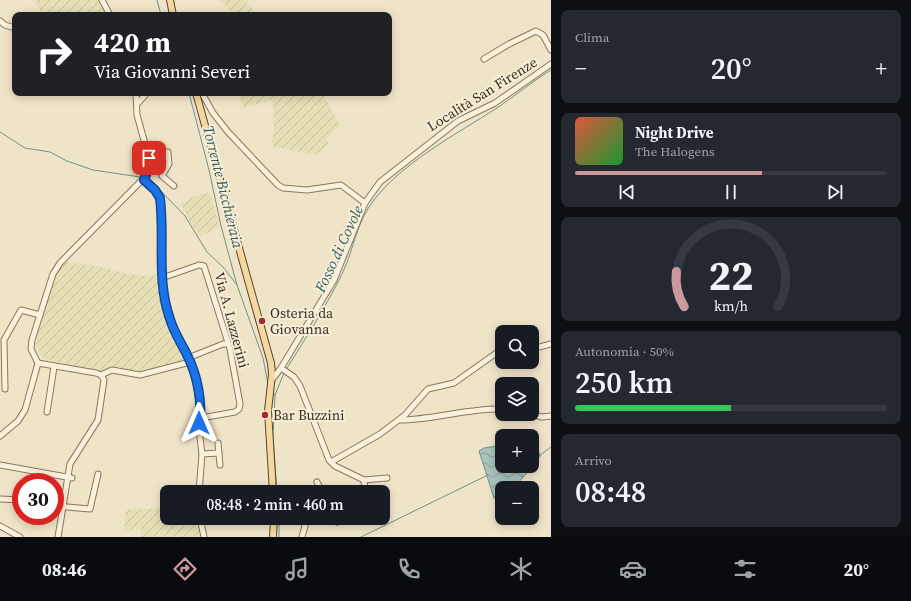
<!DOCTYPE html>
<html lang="it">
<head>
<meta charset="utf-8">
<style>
  body { margin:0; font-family:"Source Serif 4",serif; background:#242831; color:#f1f3f6; height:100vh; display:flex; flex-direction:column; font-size:15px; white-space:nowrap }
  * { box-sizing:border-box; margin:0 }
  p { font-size:13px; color:#9ea1a6 }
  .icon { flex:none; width:22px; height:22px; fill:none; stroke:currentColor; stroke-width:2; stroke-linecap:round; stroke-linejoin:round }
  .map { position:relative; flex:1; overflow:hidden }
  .details { display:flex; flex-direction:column; gap:10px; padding:10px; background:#0d0f14; width:360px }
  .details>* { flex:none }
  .guide { position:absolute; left:12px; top:12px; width:380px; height:84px; border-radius:8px; box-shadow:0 2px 10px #0003; background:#202124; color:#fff; overflow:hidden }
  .controls { position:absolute; left:495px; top:325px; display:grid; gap:8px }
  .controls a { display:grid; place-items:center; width:44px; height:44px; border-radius:8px; background:#171b24; box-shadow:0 2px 10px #0003; font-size:20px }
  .speed { position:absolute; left:12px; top:473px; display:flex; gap:8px; font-size:20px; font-weight:700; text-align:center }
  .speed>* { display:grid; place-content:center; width:52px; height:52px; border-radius:50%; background:#171b24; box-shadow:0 2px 10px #0003; line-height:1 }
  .speed .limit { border:6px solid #d22; background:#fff; color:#111 }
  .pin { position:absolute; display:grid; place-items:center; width:34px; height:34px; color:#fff; margin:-17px; border-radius:8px; box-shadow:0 2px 6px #0006 }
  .me { position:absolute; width:44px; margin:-22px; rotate:0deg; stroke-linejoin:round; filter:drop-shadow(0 0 3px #0008) }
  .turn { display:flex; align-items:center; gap:14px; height:84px; padding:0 16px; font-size:18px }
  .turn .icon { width:52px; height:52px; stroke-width:2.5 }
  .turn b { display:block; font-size:28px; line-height:34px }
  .big { font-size:30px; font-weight:600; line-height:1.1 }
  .details .card { flex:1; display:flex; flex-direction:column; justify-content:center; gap:6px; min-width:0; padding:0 14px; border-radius:8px; background:#242831 }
  .details .dial { align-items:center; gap:0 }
  .dial svg { height:104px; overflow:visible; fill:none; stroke:#363941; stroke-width:7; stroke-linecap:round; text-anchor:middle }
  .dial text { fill:#f1f3f6; stroke:none }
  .song { display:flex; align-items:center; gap:12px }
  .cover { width:48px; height:48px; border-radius:6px; background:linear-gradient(135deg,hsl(10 70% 55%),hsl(130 70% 35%)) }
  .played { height:4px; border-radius:2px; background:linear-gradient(90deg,#cc999b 60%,#363941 60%) }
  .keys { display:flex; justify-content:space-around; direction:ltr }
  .heat { display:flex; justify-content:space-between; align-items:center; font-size:22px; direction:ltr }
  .charge { height:6px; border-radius:3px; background:linear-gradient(90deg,#34c759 50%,#363941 0) }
  .trip { position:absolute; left:160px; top:485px; width:230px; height:40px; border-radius:8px; background:#171b24; box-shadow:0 2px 10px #0003; font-weight:600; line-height:40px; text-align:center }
  .dock { display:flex; height:64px; justify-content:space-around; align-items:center; background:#090b0e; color:#9ea1a6 }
  .dock .icon { width:28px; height:28px }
  .dock .selected { color:#cc999b }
  .dock b { font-size:18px; color:#f1f3f6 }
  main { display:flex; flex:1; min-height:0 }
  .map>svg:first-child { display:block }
</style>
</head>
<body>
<main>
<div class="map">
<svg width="551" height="537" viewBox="0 0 551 537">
  <defs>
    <pattern id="farmland-furrows" width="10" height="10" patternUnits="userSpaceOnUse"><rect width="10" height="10" fill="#e6deb5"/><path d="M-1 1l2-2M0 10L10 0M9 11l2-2" fill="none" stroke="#c6bf9b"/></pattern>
    <pattern id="water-waves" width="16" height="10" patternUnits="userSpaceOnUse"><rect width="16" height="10" fill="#a9c4bc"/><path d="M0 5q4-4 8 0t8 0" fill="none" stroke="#8ba098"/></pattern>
  </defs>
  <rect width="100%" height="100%" fill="#f0e4c8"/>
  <!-- farmland -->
  <g fill="url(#farmland-furrows)">
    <polygon points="35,0 99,0 107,15 42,15"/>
    <polygon points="221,0 245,0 258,15 232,15"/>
    <polygon points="238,93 322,93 340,125 327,139 329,144 315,155 272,146 274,126 273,99 244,108"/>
    <polygon points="210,192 220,228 200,236 189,221 181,204 193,197"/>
    <polygon points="65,262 96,266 127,274 150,276 158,274 162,305 170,329 186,361 142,373 101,372 46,359 41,355 36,347 37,334 56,273"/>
    <polygon points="167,506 167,518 199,518 202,537 141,537 141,529 124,531 126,510 164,508"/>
  </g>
  <!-- water -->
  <polygon fill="url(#water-waves)" stroke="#6f938a" points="502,445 502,466 532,466 532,449 539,452 540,456 529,471 513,488 502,488 502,500 494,498 479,451 484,448"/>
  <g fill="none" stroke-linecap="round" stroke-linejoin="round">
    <!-- stream -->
    <g stroke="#6f938a" stroke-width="1">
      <polyline points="157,0 161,15"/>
      <polyline points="189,93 209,170 221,226 237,285 263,358 268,384"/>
      <polyline points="0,132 25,148 50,152 67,161 93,170 140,177"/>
      <polyline points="159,189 185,216 207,252 223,267 237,285"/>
      <path d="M287 368C306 338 327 305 343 272 354 248 357 221 374 200 402 163 458 133 497 108 515 96 533 81 551 70"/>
      <polyline points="273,392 275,395 273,436 277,492"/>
      <polyline points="275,395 284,373"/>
      <polyline points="539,456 551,447"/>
      <polyline points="279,537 279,518"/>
      <polyline points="361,537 488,475"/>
    </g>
    <defs>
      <g id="minor">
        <polyline points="102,0 110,15"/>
        <polyline points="0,21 5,25 15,28"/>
        <polyline points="484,59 509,44 536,31 543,35 551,50"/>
        <polyline points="202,93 213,113 228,132 278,185 283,188 307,190 341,185 365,203"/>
        <polyline points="138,103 147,93"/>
        <polyline points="148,152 168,152 169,164 162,176 174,186"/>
        <polyline points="144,180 155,190 160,198 162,278 165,302 174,331 190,362 197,387 200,410 199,429 202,454 199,492"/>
        <polyline points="162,278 199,265 204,266 230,349 240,404 239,409 235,412 207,417 200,416"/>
        <polyline points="532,349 551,344"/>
        <polyline points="188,358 223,344 228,344"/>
        <polyline points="38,363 96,373 101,375 104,380 98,420 70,464 58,537"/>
        <polyline points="281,368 294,377 300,386 329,460 335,466 364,480 365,492"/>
        <polyline points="101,375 112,370 140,375 190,362"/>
        <polyline points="271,381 281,368 334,280 365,203 380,182 458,121 495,103 551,64"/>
        <polyline points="5,389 4,340 21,310 40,315"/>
        <polyline points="47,412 54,367"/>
        <polyline points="531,414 542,417 551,416"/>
        <path d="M399 420C434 420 467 408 502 409"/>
        <polyline points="0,436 18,421 25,410 38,363 31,349 32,340 53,274 60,263 147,175 149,158 137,115 136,93"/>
        <polyline points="218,443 220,465"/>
        <polyline points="202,454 219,453"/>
        <polyline points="331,462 380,434 405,415 428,389 454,383 502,349"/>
        <polyline points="0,465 72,478"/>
        <polyline points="364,480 387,478"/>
        <polyline points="317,482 322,492"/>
        <polyline points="0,499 21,500"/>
        <polyline points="55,506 90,509 98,474"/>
        <polyline points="200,518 204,537"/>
        <polyline points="335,518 337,522"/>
        <polyline points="0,526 20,537"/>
        <polyline points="302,537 305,526 304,518"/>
      </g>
      <g id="major">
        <polyline points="170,0 173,15"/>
        <polyline points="196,93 271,363 272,374 268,411 273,492"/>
        <polyline points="273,537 274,518"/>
      </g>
    </defs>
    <!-- minor casing -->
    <use href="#minor" stroke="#8d765c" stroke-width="7"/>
    <!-- major casing -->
    <use href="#major" stroke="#5b4430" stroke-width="8"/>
    <!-- minor -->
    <use href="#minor" stroke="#faf1dc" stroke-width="5"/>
    <!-- major -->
    <use href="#major" stroke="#f3d9a0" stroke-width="6"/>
  </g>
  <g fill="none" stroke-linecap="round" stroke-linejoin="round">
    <defs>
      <path id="route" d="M149 158 148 170 144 180 155 190 160 198C165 238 156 280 170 319 174 333 182 344 188 357 197 375 203 403 199 423"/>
    </defs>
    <!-- route casing -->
    <use href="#route" stroke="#114b97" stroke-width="10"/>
    <!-- route -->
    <use href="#route" stroke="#1a73e8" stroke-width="7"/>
  </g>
  <!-- markers -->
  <g fill="#9e2a2b" stroke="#f7eed8" stroke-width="1.5">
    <circle cx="262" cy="321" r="4"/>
    <circle cx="265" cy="415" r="4"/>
  </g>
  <g text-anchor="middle" stroke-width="4" stroke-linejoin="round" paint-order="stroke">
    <!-- street labels -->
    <g font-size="14" fill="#3d2e20" stroke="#f7eed8">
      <text transform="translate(482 94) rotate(-32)" y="5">Località San Firenze</text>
      <text transform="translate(232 320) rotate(75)" y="5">Via A. Lazzerini</text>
    </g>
    <!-- poi labels -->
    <g font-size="14" fill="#3d2e20" stroke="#f7eed8" text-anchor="start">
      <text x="270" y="318">Osteria da<tspan x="270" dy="16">Giovanna</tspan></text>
      <text x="273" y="420">Bar Buzzini</text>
    </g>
    <!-- water labels -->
    <g font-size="15" font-style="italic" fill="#2f5d5a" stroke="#f7eed8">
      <text transform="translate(223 187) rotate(76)" y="5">Torrente Bicchieraia</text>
      <text transform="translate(339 249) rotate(-65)" y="5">Fosso di Covole</text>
    </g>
  </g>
</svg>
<div class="controls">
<a><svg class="icon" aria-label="search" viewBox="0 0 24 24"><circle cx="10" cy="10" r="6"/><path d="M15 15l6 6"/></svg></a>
<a><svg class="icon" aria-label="layers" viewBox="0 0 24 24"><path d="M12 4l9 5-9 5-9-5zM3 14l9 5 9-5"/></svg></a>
<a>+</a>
<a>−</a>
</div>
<div class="speed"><div class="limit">30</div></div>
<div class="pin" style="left:149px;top:158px;background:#d93025"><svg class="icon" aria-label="arrive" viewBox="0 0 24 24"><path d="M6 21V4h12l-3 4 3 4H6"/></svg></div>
<svg class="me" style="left:199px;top:423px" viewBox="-20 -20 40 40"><path d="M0-17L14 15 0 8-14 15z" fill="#1a73e8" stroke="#fff" stroke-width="4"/></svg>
<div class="trip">08:48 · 2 min · 460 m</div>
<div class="guide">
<div class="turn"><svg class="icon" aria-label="right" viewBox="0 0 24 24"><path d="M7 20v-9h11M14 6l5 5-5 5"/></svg><div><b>420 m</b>Via Giovanni Severi</div></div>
</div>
</div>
<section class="details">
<div class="card"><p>Clima</p>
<div class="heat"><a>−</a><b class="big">20°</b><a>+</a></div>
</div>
<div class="card">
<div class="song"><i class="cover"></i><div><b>Night Drive</b><p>The Halogens</p></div></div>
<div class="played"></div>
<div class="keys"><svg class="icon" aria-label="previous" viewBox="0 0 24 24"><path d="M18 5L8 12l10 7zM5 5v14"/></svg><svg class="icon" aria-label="pause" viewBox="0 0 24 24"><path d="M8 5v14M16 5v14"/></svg><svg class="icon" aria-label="next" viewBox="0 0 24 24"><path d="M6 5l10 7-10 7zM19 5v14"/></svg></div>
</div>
<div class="card dial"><svg viewBox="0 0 100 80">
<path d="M14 69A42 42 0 1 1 86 69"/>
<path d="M14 69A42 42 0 0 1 8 42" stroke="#cc999b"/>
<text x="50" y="56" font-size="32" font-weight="700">22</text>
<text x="50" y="72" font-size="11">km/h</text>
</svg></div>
<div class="card"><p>Autonomia · 50%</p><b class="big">250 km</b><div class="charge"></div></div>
<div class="card"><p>Arrivo</p><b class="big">08:48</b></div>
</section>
</main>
<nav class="dock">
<b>08:46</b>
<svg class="icon selected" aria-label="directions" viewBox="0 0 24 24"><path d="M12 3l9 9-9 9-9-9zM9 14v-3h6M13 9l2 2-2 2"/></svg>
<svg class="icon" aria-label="music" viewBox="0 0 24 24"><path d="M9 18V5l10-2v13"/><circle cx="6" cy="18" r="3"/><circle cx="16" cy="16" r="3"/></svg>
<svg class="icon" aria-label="phone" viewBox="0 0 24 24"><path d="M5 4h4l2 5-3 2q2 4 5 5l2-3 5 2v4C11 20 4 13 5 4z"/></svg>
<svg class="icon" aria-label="climate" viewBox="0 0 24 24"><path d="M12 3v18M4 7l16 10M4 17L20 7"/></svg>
<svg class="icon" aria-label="car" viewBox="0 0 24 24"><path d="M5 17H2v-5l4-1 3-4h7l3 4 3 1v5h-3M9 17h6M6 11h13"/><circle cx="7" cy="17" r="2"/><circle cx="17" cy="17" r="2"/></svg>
<svg class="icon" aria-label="filters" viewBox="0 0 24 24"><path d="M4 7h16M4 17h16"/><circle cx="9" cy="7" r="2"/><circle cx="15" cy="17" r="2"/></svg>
<b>20°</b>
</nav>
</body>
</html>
